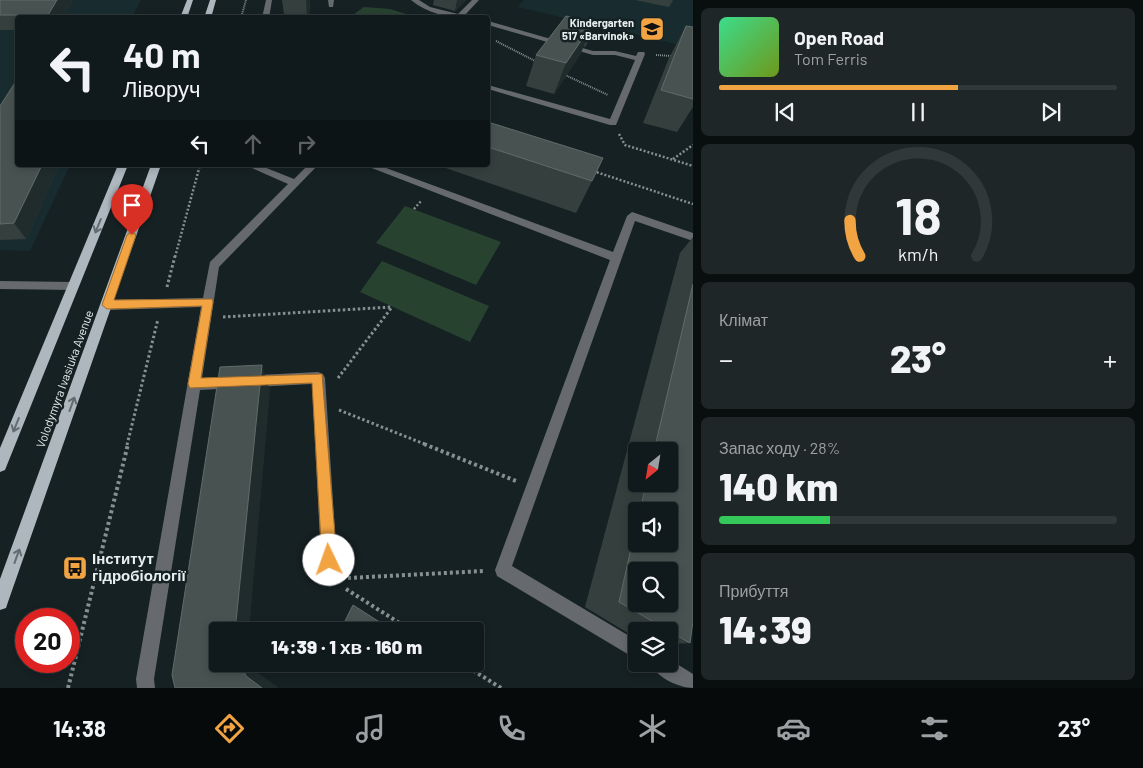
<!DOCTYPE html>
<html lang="uk">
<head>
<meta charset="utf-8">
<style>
  body { margin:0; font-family:Barlow,sans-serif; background:#1e2628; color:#f1f3f6; height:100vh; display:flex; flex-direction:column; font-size:19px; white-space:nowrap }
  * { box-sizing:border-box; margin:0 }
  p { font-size:16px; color:#9ca0a3 }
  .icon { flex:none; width:28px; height:28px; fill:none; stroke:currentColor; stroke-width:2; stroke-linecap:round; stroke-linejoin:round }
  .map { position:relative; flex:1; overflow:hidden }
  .details { display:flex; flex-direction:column; gap:8px; padding:8px; background:#090e0f; width:450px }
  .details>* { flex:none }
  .hud { position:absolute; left:15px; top:15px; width:475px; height:152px; border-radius:5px; box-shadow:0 2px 8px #0003,0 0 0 1px #30383a; background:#10191b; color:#f1f3f6; overflow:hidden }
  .needle { width:32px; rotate:210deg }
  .tools { position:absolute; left:628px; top:442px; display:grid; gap:10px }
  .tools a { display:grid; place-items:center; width:50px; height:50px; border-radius:5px; background:#10191b; box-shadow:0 2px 8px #0003,0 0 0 1px #30383a; font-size:25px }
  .speed { position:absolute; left:15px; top:608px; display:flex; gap:10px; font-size:25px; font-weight:700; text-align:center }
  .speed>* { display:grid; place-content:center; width:65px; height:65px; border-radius:50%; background:#10191b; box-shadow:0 2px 8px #0003,0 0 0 1px #30383a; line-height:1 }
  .speed .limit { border:8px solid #d22; background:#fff; color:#111 }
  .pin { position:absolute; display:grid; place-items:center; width:42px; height:42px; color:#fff; margin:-51px -21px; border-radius:50% 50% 50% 0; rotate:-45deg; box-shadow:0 0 5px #0007 }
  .pin .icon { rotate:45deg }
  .me { position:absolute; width:55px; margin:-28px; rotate:357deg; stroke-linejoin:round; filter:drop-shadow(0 0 4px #0008) }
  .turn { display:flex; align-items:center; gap:18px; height:105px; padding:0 25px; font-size:22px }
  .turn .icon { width:65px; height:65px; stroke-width:2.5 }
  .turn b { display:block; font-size:35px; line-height:42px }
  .lanes { display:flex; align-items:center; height:48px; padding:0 25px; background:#0003; justify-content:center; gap:25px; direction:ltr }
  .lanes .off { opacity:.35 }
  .big { font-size:38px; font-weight:800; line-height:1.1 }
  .details .tile { flex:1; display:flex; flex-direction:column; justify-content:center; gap:8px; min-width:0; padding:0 18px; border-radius:8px; background:#1e2628 }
  .details .dial { align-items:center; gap:0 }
  .dial svg { height:130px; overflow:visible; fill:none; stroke:#30383a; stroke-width:7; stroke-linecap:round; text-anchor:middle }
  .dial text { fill:#f1f3f6; stroke:none }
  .song { display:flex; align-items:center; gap:15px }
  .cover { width:60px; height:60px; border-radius:8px; background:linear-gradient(135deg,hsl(150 70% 55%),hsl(80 70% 35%)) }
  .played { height:5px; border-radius:2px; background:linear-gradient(90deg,#f3a442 60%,#30383a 60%) }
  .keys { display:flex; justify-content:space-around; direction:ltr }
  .heat { display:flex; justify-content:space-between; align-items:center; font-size:28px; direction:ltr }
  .charge { height:8px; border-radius:4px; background:linear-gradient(90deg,#34c759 28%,#30383a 0) }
  .trip { position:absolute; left:209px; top:622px; width:275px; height:50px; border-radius:5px; background:#10191b; box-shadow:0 2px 8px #0003,0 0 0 1px #30383a; font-weight:800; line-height:50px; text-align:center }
  .tab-bar { display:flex; height:80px; justify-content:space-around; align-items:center; background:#060a0b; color:#9ca0a3 }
  .tab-bar .icon { width:35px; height:35px }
  .tab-bar .selected { color:#f3a442 }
  .tab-bar b { font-size:22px; color:#f1f3f6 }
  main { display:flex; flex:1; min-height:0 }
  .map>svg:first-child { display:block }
</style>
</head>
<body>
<main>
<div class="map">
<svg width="693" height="688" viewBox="0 0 693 688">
  <rect width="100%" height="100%" fill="#162124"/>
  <!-- built -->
  <g fill="#182c30">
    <polygon points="0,0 141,0 132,17 18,18 18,165 70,165 30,251 0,250"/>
    <polygon points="524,0 693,0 693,48 518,7"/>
  </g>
  <!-- green -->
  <g fill="#284230">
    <polygon points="364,7 390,9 416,17 350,17"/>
    <polygon points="405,206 501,242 476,285 376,243"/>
    <polygon points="382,261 489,306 470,342 360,292"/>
  </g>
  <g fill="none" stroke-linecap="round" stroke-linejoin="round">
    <!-- path-far3 -->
    <g stroke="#868f91" stroke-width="2" stroke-dasharray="1 1" stroke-linecap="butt">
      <polyline points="241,18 246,0"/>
      <polyline points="496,41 537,62"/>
      <polyline points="656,55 672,56"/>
      <polyline points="563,74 608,95"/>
    </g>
    <!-- path-far2 -->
    <g stroke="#868f91" stroke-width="2.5" stroke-dasharray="2 2" stroke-linecap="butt">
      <polyline points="619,134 625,145 693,166"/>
      <polyline points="673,159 693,145"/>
      <polyline points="593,171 693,204"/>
      <polyline points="414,209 422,200"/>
      <polyline points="175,257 200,165"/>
    </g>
    <!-- path-far1 -->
    <g stroke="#868f91" stroke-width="3" stroke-dasharray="2.5 2.5" stroke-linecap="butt">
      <polyline points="167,287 175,256"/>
      <polyline points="223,317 392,307"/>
      <polyline points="338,378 392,307"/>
      <polyline points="339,410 427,445"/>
      <polyline points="127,445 158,319"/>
    </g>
    <!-- path -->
    <g stroke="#868f91" stroke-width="4" stroke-dasharray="3 3" stroke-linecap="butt">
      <polyline points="424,444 516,481"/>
      <polyline points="348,578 484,571"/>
      <polyline points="346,589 412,631"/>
      <polyline points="463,664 501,688"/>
      <polyline points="68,688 128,444"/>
    </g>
    <!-- minor -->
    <g fill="#666a6e" fill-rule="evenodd">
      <polygon points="266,0 272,0 269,18 262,18"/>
      <polygon points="328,0 334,0 333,7 329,7"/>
      <path d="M411 0H419L430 7 458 14 472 0H479L464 16 468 18C449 18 426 13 411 0Z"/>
      <polygon points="488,21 593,51 615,51 636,56 638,52 644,52 645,54 616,125 610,125 488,89 488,85 610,119 635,60 615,55 593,55 488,25"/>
      <polygon points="245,165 259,165 294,179 308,165 318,165 219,267 202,378 318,372 323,374 325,378 338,579 336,585 330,587 324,585 322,579 312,384 200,390 154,679 155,688 137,688 136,679 201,307 107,310 101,305 107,300 203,298 210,262 288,184"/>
      <polygon points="364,165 378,165 613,252 627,216 632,212 693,233 693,241 635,221 512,566 636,640 636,659 497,576 495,570 610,260"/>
      <polygon points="0,281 73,282 79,286 73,290 0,289"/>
      <path d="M669 659 693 674V688C679 688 656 677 651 664H669Z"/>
    </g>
    <!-- major -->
    <g fill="#aeb7be" fill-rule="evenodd">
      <polygon points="187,0 193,0 187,18 180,18"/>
      <polygon points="210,0 216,0 211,18 204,18"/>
      <polygon points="118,165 128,165 7,465 5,470 0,472 0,448"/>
      <polygon points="151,165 161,165 8,602 6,608 0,610 0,579"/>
    </g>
  </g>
  <!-- wall -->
  <g fill="#35403e" fill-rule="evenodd">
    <polygon points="0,0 71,0 72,2 62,18 18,18 18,30 0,30"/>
    <polygon points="282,0 310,0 309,18 287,18 284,14"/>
    <polygon points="434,0 466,0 455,11 433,5"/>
    <polygon points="635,0 673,0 669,7"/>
    <polygon points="686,26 693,27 693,107 677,132 643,123 669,58"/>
    <polygon points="589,32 590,39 585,47 583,46 581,53 554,94 526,86 536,55"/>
    <polygon points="0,106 18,165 59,165 26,239 0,240"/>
    <polygon points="488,122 592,181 576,213 437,165 488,165"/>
    <path d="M693 237V621L690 643 669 644V631H636V638L585 607 680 253ZM636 451H669V484H636ZM636 511H669L636 544Z"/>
  </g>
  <!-- shaded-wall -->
  <g fill="#202c2c">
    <polygon points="57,0 71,0 72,2 62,18 49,18 48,15"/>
    <polygon points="306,0 310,0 309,18 307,18"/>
    <polygon points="457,0 466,0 455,11"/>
    <polygon points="593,23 581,53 554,94 566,63"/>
    <polygon points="42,165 59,165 26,239 14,223"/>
    <polygon points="262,365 270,391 249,631 235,631"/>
    <polygon points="241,664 255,664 258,673 279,688 262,688 246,676"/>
  </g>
  <!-- building -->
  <g fill="#485351" stroke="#616b6a" fill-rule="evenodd">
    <polygon points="0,0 57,0 48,15 0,15"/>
    <polygon points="566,16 593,23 566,63 536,55"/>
    <polygon points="686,26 693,27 693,99 661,90"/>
    <polygon points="589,32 592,33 587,41 586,41"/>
    <polygon points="18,78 18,165 42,165 14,223 0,224 0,106"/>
    <polygon points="488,122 603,158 592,181 488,147"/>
    <path d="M693 284V621L690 643 619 602 636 526V544H669V511H640L646 484H669V451H654ZM636 571H669V604H636Z"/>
    <polygon points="262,365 235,631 218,631 218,664 241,664 246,676 262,688 175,688 172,675 220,367"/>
    <polygon points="353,605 392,630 391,631 340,631"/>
  </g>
  <!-- one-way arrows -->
  <defs><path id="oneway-shaft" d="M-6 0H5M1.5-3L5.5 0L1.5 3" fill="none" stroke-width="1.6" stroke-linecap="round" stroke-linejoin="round" transform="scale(1.25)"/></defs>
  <g stroke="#626c71">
    <use href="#oneway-shaft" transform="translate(98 226) rotate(112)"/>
    <use href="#oneway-shaft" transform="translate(72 404) rotate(-70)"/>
    <use href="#oneway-shaft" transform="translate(16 425) rotate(112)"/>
    <use href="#oneway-shaft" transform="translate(17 556) rotate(-70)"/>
  </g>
  <!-- route -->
  <polygon fill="#f3a442" stroke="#9e6b2b" points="132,231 136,235 114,300 212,299 213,302 201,378 322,374 337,560 334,565 329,567 324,565 322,560 312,383 190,388 188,384 202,306 107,309 102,305 127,235"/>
  <!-- icons -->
  <defs>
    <symbol id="school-square" viewBox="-11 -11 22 22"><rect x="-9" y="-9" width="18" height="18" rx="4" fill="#f3a442" stroke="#162124"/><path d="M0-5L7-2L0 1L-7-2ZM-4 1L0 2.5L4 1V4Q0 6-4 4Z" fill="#111"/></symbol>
    <symbol id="bus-square" viewBox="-11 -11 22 22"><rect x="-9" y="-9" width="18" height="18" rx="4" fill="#f3a442" stroke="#162124"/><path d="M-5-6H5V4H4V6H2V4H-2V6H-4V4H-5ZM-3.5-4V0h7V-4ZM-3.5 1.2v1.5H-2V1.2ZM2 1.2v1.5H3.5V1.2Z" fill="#111"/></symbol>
  </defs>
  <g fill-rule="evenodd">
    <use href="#school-square" x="638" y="15" width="28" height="28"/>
    <use href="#bus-square" x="61" y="554" width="28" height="28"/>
  </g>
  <g text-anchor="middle" stroke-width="5" stroke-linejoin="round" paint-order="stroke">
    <!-- far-poi labels -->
    <g font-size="11" font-weight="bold" fill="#e8eff0" stroke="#162124" text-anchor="end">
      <text x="634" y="27">Kindergarten<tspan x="634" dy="13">517 «Barvinok»</tspan></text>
    </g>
    <!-- street labels -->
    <g font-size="12" fill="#e8eff0" stroke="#162124">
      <text transform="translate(65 379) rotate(-70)" y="4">Volodymyra Ivasiuka Avenue</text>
    </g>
    <!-- near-poi labels -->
    <g font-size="15" font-weight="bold" fill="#e8eff0" stroke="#162124" text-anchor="start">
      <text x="92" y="564">Інститут<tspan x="92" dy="17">гідробіології</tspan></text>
    </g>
  </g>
</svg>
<div class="tools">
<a><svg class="needle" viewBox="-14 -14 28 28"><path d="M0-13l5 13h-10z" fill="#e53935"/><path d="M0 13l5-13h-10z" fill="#9ca0a3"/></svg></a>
<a><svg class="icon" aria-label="sound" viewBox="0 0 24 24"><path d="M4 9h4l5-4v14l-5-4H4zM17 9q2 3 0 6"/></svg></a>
<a><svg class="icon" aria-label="search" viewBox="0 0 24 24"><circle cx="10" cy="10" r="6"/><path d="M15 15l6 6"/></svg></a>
<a><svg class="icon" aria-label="layers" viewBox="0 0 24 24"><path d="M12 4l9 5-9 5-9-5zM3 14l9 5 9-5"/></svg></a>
</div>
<div class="speed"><div class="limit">20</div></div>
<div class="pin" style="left:132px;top:235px;background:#d93025"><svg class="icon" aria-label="arrive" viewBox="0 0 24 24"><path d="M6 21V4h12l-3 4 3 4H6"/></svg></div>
<svg class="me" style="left:329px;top:560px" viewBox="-20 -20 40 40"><circle r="19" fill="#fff"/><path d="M0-13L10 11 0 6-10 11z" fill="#f3a442"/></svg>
<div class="trip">14:39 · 1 хв · 160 m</div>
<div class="hud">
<div class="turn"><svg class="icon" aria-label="left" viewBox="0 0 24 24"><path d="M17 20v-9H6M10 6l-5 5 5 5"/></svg><div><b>40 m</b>Ліворуч</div></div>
<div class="lanes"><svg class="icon" aria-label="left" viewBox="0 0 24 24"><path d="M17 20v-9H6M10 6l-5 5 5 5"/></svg><svg class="icon off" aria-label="ahead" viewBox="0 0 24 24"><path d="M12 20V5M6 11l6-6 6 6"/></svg><svg class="icon off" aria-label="right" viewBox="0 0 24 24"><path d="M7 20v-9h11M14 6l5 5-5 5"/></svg></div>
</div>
</div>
<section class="details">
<div class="tile">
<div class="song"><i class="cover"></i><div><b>Open Road</b><p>Tom Ferris</p></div></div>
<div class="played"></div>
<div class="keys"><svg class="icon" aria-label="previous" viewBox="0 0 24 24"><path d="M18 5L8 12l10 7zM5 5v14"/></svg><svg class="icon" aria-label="pause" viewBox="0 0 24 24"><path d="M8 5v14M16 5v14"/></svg><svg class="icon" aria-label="next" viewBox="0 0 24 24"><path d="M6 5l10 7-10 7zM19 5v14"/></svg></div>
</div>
<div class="tile dial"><svg viewBox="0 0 100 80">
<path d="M14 69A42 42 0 1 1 86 69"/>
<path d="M14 69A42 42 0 0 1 8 47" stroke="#f3a442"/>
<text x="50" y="56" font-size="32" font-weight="700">18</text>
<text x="50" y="72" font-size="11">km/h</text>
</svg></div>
<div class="tile"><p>Клімат</p>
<div class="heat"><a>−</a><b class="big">23°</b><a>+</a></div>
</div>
<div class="tile"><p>Запас ходу · 28%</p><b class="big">140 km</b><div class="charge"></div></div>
<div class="tile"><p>Прибуття</p><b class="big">14:39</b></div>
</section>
</main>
<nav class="tab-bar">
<b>14:38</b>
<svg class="icon selected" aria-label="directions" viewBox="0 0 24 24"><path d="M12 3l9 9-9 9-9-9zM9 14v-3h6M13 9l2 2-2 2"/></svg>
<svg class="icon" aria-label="music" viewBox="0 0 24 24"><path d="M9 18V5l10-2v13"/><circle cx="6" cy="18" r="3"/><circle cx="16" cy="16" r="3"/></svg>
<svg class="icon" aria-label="phone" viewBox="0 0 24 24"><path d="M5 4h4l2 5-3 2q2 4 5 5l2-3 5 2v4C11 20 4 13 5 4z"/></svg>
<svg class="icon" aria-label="climate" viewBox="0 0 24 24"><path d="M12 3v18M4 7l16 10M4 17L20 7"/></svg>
<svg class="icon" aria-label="car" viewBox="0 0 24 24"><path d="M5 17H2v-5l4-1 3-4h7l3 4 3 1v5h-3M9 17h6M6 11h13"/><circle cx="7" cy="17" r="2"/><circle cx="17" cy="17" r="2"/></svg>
<svg class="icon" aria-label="filters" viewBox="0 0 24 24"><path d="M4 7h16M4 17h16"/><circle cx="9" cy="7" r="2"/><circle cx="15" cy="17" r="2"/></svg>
<b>23°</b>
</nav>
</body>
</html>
